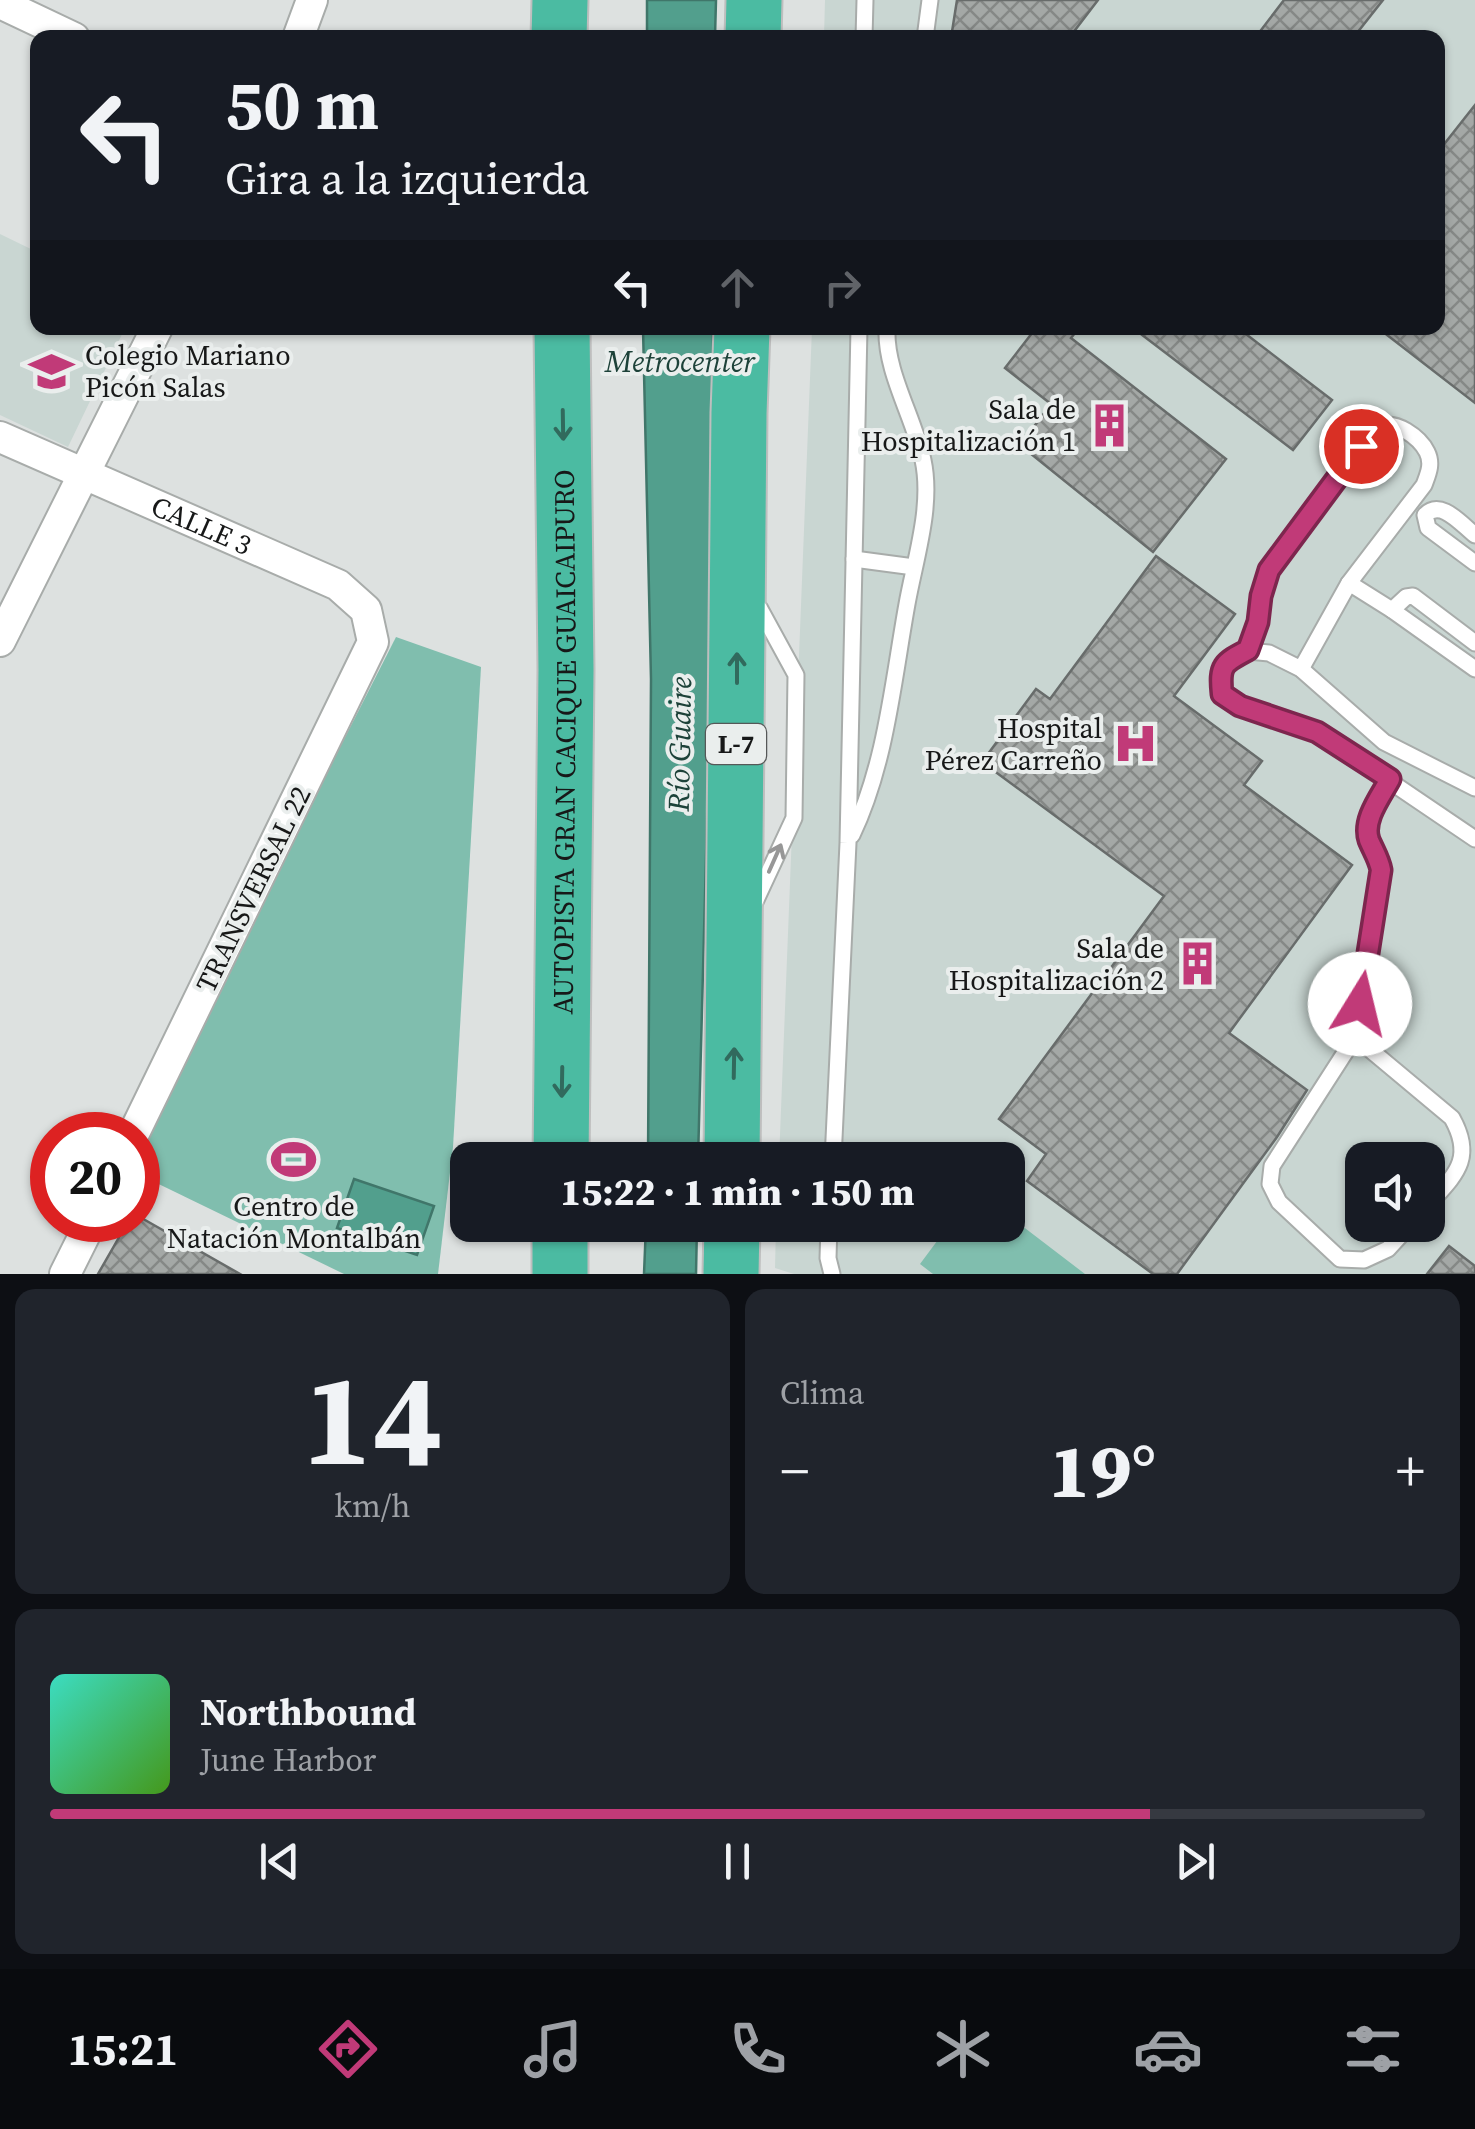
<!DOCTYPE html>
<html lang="es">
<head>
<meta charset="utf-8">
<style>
  body { margin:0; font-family:"Source Serif 4",serif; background:#20242c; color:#f1f3f6; height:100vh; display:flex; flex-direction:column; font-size:38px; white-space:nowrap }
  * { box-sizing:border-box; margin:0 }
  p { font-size:32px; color:#9ea1a6 }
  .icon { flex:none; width:55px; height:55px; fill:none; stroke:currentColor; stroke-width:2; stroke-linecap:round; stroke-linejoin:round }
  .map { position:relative; height:1274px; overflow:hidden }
  .sheet { display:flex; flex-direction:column; gap:15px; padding:15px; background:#0d0f14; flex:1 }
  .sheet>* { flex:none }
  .guide { position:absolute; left:30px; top:30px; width:1415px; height:305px; border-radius:20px; box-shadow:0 2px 8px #0004; background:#171b24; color:#f1f3f6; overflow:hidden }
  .controls { position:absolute; left:1345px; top:1142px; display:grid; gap:20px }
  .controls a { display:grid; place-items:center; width:100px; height:100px; border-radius:20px; background:#171b24; box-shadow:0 2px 8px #0004; font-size:50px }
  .speed { position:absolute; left:30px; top:1112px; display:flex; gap:20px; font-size:50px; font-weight:700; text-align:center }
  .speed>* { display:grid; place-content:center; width:130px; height:130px; border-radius:50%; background:#171b24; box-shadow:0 2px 8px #0004; line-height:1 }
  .speed .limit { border:15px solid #d22; background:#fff; color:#111 }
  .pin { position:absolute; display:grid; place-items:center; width:85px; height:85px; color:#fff; margin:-42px; border:5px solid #fff; border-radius:50%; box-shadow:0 2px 10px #0007 }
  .me { position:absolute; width:110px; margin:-55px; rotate:9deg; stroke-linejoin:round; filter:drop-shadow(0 0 8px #0008) }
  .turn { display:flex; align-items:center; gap:35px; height:210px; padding:0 30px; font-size:45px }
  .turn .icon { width:130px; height:130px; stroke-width:2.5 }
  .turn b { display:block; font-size:70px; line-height:85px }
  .lanes { display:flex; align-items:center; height:95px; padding:0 30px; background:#0003; justify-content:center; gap:50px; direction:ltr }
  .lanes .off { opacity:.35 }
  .big { font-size:75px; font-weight:800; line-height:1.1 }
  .sheet .card { flex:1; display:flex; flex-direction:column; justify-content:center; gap:15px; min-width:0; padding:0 35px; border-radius:20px; background:#20242c }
  .sheet .dial { align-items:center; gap:0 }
  .dial b { font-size:130px; line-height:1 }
  .song { display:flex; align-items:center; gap:30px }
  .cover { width:120px; height:120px; border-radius:15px; background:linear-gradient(135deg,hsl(170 70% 55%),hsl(100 70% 35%)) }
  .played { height:10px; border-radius:5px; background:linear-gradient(90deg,#c13a78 80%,#363941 80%) }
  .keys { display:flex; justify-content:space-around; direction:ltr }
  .heat { display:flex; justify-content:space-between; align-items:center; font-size:55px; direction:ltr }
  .sheet .tiles { flex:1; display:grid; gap:15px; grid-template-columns:1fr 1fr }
  .card:last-child { grid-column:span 2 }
  .trip { position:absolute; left:450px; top:1142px; width:575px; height:100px; border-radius:20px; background:#171b24; box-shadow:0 2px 8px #0004; font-weight:800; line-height:100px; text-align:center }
  .tab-bar { display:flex; height:160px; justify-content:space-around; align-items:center; background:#090b0e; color:#9ea1a6 }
  .tab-bar .icon { width:70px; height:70px }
  .tab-bar .selected { color:#c13a78 }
  .tab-bar b { font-size:45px; color:#f1f3f6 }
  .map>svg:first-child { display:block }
</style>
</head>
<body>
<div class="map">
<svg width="1475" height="1274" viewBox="0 0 1475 1274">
  <defs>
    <pattern id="building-cross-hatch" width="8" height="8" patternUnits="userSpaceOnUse" patternTransform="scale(2.5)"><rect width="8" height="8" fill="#a4a8a6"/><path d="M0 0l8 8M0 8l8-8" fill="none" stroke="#858886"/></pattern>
  </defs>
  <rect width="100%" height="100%" fill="#dde1e0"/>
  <!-- built -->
  <g fill="#c9d6d2" fill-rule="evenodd">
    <path d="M825 0H1475V1274H794L775 1268 776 1225H1008V1160H779L812 328H1438V38L824 37ZM1362 1160H1428V1225H1362Z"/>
    <polygon points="0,234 37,252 38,328 125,328 68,447 0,415"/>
  </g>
  <!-- pitch -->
  <g fill="#80beae">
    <polygon points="396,637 481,667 453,1147 438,1274 344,1274 138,1174 138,1145"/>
    <polygon points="1008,1215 1085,1274 933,1274 920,1264 949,1225 1008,1225"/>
  </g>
  <!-- water -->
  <g fill="#529f8d" stroke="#40766a" stroke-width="2.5">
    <polygon points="647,0 716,0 715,37 647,37"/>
    <polygon points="643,328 713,328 713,594 698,1160 648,1160 651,679"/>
    <polygon points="354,1179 434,1206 417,1255 337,1228"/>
    <polygon points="646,1225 697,1225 696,1274 644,1274"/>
  </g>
  <!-- building -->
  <g fill="url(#building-cross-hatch)" stroke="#686c6b" stroke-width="2.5">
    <polygon points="957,0 1098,0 1069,38 951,38"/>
    <polygon points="1284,0 1383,0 1353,38 1255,38"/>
    <polygon points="1475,105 1475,403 1378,328 1438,328 1438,152"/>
    <polygon points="1036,328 1079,328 1071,338 1226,459 1153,552 1020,445 1051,404 1005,368"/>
    <polygon points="1133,328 1238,328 1332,400 1293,450"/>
    <polygon points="1156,556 1235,614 1174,696 1262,761 1244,785 1352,865 1229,1033 1307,1090 1277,1137 1177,1274 1153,1274 1027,1181 1046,1154 999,1119 1164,896 982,762 1036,689 1050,699"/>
    <polygon points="138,1216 240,1274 98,1274 129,1220 138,1220"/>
    <polygon points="1449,1246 1475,1266 1475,1274 1427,1274"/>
  </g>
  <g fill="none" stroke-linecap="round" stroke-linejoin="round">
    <defs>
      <g id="service">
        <polyline points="864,38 865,0"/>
        <polyline points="925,38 930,0"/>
        <path d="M1475 535C1460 523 1441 499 1425 515L1428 528 1475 563"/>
        <polyline points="854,559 914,567"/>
        <polyline points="1349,583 1392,610 1475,669"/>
        <polyline points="753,601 760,609 796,675 794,818 755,902"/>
        <polyline points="1392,610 1406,597 1413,596 1475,643"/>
        <path d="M1248 651 1258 622 1261 596 1269 570 1361 446C1366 440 1372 431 1378 428 1395 418 1420 438 1427 452 1433 464 1428 474 1424 485L1349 583 1301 669"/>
        <path d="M1390 779C1381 796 1362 820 1369 840 1373 850 1379 859 1381 870L1355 1037 1272 1166 1270 1184 1279 1202 1340 1259 1364 1260 1388 1249 1410 1225"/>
        <polyline points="1475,788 1384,742 1301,669 1269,653 1248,651 1226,661 1220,674 1222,694 1240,706 1317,732 1475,839"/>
        <path d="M852 835C886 764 893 681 907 604 915 559 933 506 923 460 914 417 885 372 887 328"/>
        <path d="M1355 1037 1452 1118C1475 1159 1455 1175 1428 1205"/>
        <polyline points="833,1160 848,843 859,328"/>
        <polyline points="829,1225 828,1258 832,1274"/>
      </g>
      <g id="minor">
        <polyline points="0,3 74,38"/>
        <polyline points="298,38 312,0"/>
        <path id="s1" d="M0 437 338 585 366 610 373 642 133 1135"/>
        <polyline points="0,641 157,328"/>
        <polyline points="65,1274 92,1220"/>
      </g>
      <g id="motorway">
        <polyline points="559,38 560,0"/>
        <polyline points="753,38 754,0"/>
        <path id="s2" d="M561 1160 566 670 562 328"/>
        <polyline points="732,1160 739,413 742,328"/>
        <polyline points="560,1274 560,1225"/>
        <polyline points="731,1274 732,1225"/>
      </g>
    </defs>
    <!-- service casing -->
    <use href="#service" stroke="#a8acaa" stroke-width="19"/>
    <!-- minor casing -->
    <use href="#minor" stroke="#a8acaa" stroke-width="34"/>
    <!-- motorway casing -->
    <use href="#motorway" stroke="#bebebe" stroke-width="59"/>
    <!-- service -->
    <use href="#service" stroke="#fff" stroke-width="15"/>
    <!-- minor -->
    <use href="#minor" stroke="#fff" stroke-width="30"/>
    <!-- motorway -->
    <use href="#motorway" stroke="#4bbba2" stroke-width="55"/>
  </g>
  <!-- one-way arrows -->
  <defs><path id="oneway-shaft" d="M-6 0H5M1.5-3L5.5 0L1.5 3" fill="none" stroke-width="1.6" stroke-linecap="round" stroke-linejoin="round" transform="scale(2.5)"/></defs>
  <g stroke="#316a5d">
    <use href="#oneway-shaft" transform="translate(563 425) rotate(89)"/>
    <use href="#oneway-shaft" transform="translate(737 668) rotate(-90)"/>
    <use href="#oneway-shaft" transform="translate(734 1063) rotate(-89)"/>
    <use href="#oneway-shaft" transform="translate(562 1082) rotate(91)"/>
  </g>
  <use stroke="#979797" href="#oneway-shaft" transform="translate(775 858) rotate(-66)"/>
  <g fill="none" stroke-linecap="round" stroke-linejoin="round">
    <defs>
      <path id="route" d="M1360 1004 1381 870C1379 859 1373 850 1369 840 1362 820 1381 796 1390 779L1317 732 1240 706 1222 694C1219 665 1223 663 1248 650L1258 622 1261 596 1269 570 1361 446"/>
    </defs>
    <!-- route casing -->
    <use href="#route" stroke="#7d264e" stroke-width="25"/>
    <!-- route -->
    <use href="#route" stroke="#c13a78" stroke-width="18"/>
  </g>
  <!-- icons -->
  <defs>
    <symbol id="school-bare" viewBox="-9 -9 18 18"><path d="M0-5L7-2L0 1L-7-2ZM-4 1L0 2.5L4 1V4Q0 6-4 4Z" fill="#c13a78" stroke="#eaeeed" stroke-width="2.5" paint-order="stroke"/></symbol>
    <symbol id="building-bare" viewBox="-9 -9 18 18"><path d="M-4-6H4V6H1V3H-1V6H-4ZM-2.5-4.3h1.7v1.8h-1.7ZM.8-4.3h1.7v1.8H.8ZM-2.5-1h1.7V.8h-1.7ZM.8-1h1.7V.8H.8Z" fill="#c13a78" stroke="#eaeeed" stroke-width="2.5" paint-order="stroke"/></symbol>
    <symbol id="hospital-bare" viewBox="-9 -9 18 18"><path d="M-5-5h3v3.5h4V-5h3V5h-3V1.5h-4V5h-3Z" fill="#c13a78" stroke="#eaeeed" stroke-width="2.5" paint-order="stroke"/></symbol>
    <symbol id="stadium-bare" viewBox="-9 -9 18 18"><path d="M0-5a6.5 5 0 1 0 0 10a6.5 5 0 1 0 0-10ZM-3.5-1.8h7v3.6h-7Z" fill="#c13a78" stroke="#eaeeed" stroke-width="2.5" paint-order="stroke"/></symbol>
  </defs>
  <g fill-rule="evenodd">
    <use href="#school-bare" x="20" y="340" width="63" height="63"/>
    <use href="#building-bare" x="1078" y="394" width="63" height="63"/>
    <use href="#hospital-bare" x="1104" y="712" width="63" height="63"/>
    <use href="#building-bare" x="1166" y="932" width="63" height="63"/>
    <use href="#stadium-bare" x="262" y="1128" width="63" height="63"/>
  </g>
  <g text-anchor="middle" stroke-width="8" stroke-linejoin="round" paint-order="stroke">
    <!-- shield labels -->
    <rect fill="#eaeeed" stroke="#565858" stroke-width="2.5" x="706" y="724" width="60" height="40" rx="8"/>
    <g font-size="25" font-weight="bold" fill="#171818">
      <text x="736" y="753">L-7</text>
    </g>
    <!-- poi labels -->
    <g font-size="28" fill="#171818" stroke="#eaeeed" text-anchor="end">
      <text x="85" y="365" text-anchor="start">Colegio Mariano<tspan x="85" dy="32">Picón Salas</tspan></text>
      <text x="1076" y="419">Sala de<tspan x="1076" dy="32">Hospitalización 1</tspan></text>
      <text x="1102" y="738">Hospital<tspan x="1102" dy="32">Pérez Carreño</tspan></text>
      <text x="1164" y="958">Sala de<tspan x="1164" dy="32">Hospitalización 2</tspan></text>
      <text x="294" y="1216" text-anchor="middle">Centro de<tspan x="294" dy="32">Natación Montalbán</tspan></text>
    </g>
    <!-- street labels -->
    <g font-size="28" fill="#171818" stroke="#eaeeed">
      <text dy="10" stroke="none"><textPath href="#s1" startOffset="220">CALLE 3</textPath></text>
      <text dy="10" stroke="none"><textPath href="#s2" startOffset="418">AUTOPISTA GRAN CACIQUE GUAICAIPURO</textPath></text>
      <text transform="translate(253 889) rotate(-64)" y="10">TRANSVERSAL 22</text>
    </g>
    <!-- water labels -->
    <g font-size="30" font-style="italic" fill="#1d4239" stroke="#eaeeed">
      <text x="680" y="372">Metrocenter</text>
      <text transform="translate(680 744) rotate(-89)" y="10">Río Guaire</text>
    </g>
  </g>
</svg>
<div class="controls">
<a><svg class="icon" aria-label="sound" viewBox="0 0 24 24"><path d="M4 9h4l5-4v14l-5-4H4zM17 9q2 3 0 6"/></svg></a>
</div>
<div class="speed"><div class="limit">20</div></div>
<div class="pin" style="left:1361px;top:446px;background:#d93025"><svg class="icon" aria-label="arrive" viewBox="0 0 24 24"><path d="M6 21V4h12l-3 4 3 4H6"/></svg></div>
<svg class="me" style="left:1360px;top:1004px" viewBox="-20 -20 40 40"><circle r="19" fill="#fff"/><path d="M0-13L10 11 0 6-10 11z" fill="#c13a78"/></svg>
<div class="trip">15:22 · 1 min · 150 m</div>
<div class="guide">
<div class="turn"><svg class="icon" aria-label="left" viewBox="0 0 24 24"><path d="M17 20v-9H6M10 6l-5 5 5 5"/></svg><div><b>50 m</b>Gira a la izquierda</div></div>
<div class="lanes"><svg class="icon" aria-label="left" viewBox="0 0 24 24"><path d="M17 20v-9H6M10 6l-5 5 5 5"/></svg><svg class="icon off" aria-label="ahead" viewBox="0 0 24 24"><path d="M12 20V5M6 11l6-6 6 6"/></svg><svg class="icon off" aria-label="right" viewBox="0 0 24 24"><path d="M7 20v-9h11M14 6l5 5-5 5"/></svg></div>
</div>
</div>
<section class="sheet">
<div class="tiles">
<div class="card dial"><b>14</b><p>km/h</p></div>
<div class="card"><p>Clima</p>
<div class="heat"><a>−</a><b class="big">19°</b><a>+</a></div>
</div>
<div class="card">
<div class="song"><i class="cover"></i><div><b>Northbound</b><p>June Harbor</p></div></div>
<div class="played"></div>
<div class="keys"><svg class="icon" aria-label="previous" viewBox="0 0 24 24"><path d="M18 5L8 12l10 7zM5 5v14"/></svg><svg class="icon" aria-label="pause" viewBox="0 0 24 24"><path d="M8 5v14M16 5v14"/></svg><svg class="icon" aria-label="next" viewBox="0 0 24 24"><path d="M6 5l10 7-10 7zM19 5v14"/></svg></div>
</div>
</div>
</section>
<nav class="tab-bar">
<b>15:21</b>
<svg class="icon selected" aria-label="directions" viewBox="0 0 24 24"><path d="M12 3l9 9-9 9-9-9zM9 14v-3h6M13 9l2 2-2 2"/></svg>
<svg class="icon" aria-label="music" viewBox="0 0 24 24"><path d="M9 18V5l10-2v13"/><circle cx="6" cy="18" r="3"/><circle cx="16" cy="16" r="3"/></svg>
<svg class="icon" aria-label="phone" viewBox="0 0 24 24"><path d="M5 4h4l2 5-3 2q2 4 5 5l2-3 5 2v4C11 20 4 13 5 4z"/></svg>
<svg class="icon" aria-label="climate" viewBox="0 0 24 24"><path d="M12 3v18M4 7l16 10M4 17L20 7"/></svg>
<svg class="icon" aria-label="car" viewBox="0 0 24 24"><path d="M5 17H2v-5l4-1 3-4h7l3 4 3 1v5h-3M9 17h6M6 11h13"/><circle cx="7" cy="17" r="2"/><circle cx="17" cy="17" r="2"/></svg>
<svg class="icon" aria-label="filters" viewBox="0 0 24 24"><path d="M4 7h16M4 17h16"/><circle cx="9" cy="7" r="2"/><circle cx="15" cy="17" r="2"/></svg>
</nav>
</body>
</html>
